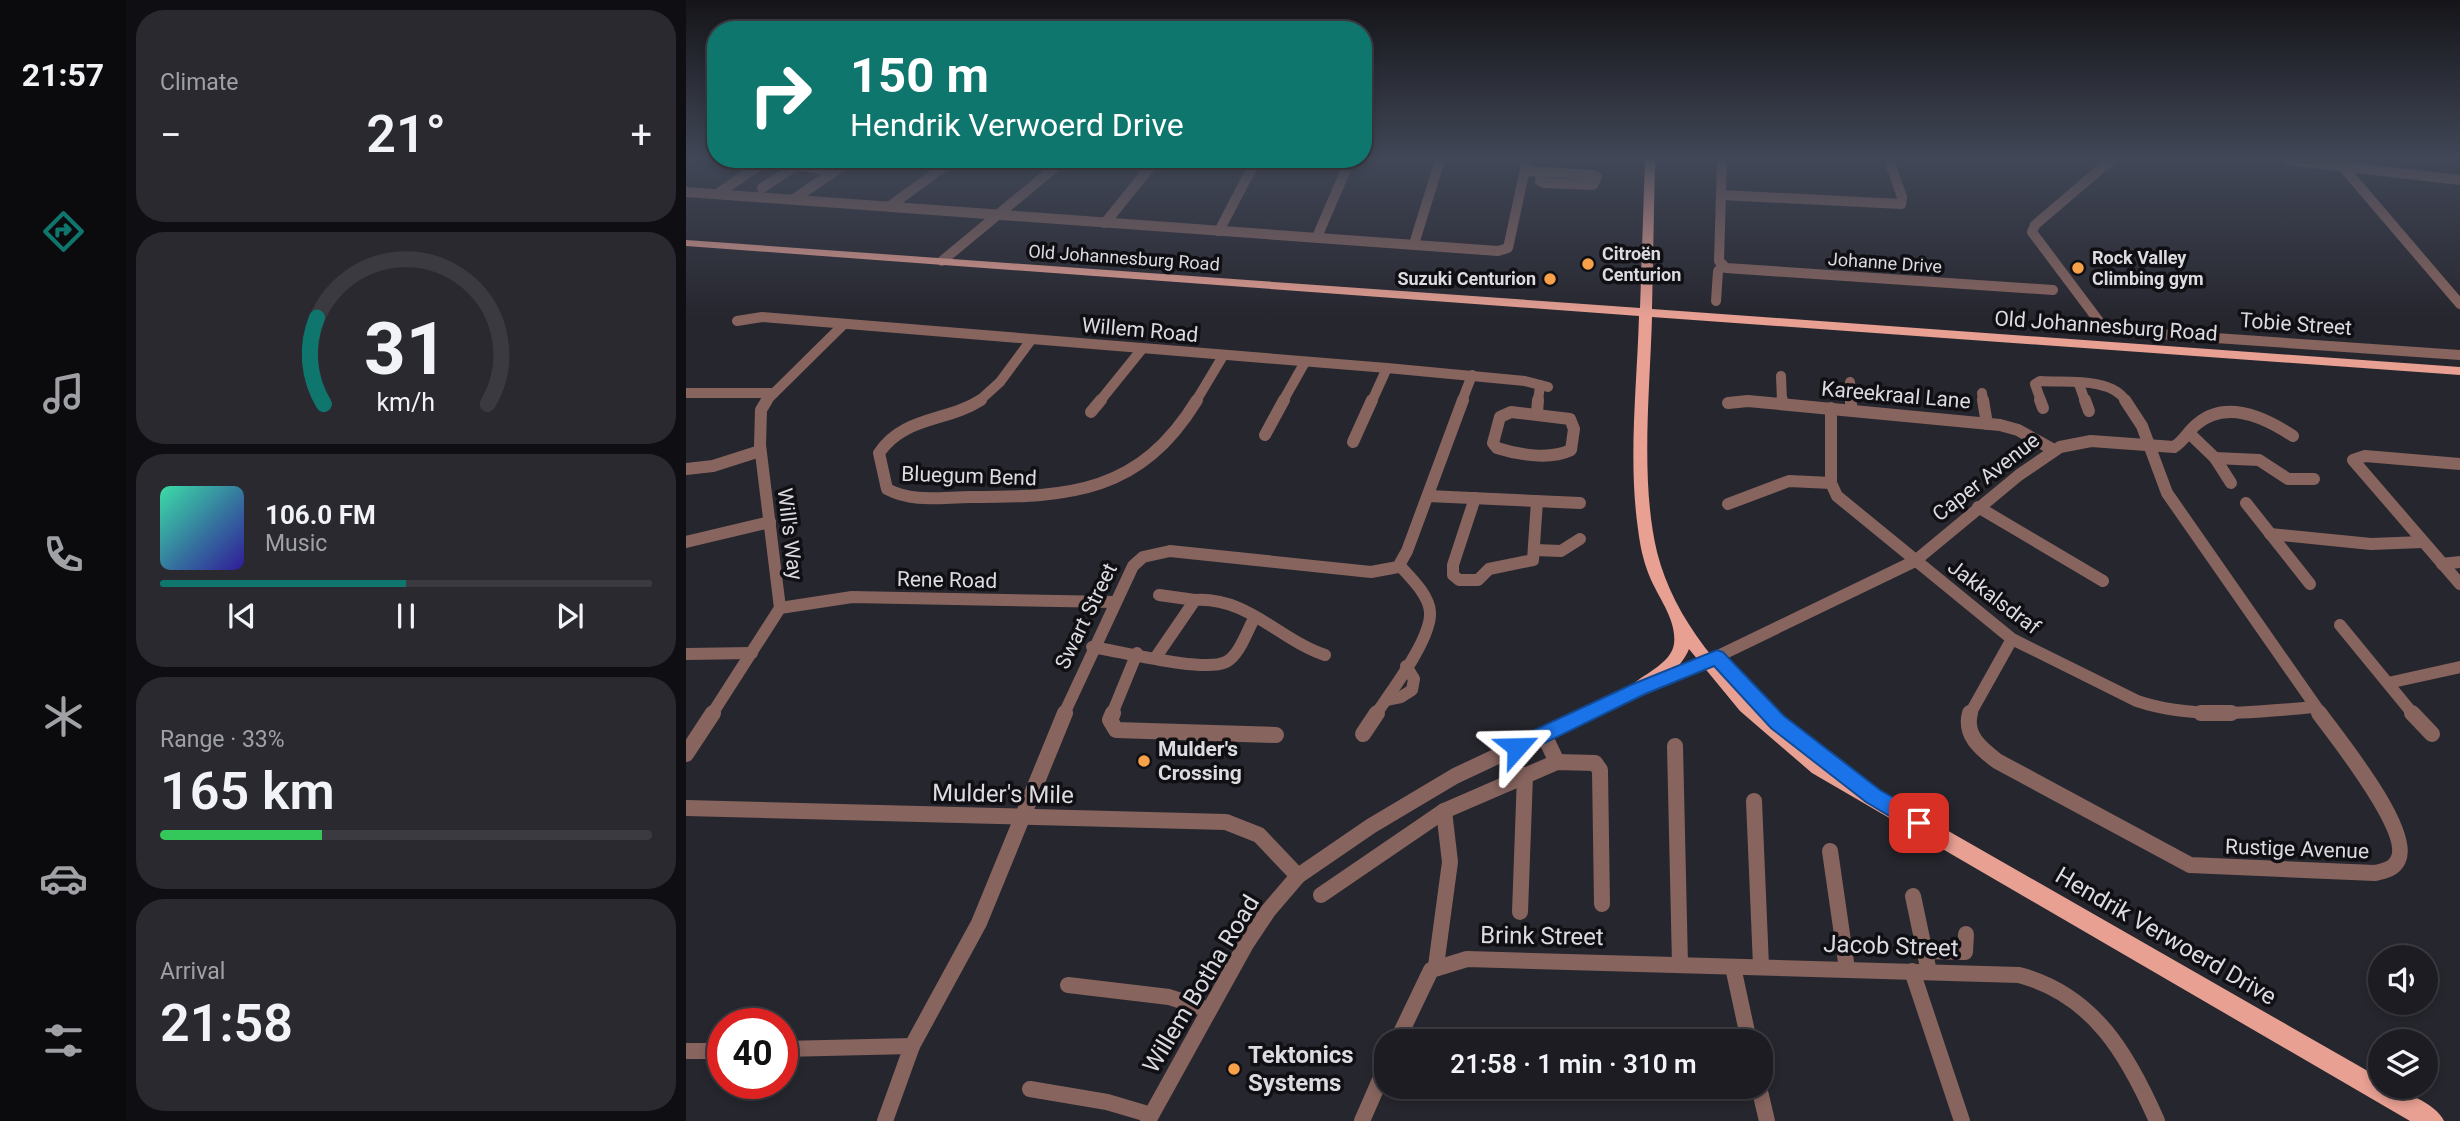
<!DOCTYPE html>
<html lang="en">
<head>
<meta charset="utf-8">
<style>
  body { margin:0; font-family:Roboto,sans-serif; background:#29292f; color:#f1f3f6; height:100vh; display:flex; flex-direction:column; font-size:26px; white-space:nowrap }
  * { box-sizing:border-box; margin:0 }
  p { font-size:23px; color:#a0a1a5 }
  .icon { flex:none; width:38px; height:38px; fill:none; stroke:currentColor; stroke-width:2; stroke-linecap:round; stroke-linejoin:round }
  .map { position:relative; flex:1; overflow:hidden }
  .drawer { display:flex; flex-direction:column; gap:10px; padding:10px; background:#0f0f13; width:560px }
  .drawer>* { flex:none }
  .hud { position:absolute; left:21px; top:21px; width:665px; height:147px; border-radius:28px; box-shadow:0 4px 10px #0003,0 0 0 2px #3a3a40; background:#0f766e; color:#fff; overflow:hidden }
  .controls { position:absolute; left:1682px; top:945px; display:grid; gap:14px }
  .controls a { display:grid; place-items:center; width:70px; height:70px; border-radius:50%; background:#1c1c22; box-shadow:0 4px 10px #0003,0 0 0 2px #3a3a40; font-size:35px }
  .speed { position:absolute; left:21px; top:1008px; display:flex; gap:14px; font-size:35px; font-weight:700; text-align:center }
  .speed>* { display:grid; place-content:center; width:91px; height:91px; border-radius:50%; background:#1c1c22; box-shadow:0 4px 10px #0003,0 0 0 2px #3a3a40; line-height:1 }
  .speed .limit { border:10px solid #d22; background:#fff; color:#111 }
  .pin { position:absolute; display:grid; place-items:center; width:60px; height:60px; color:#fff; margin:-30px; border-radius:14px; box-shadow:0 4px 10px #0006 }
  .me { position:absolute; width:77px; margin:-38px; rotate:65deg; stroke-linejoin:round; filter:drop-shadow(0 0 5px #0008) }
  .turn { display:flex; align-items:center; gap:24px; height:147px; padding:0 28px; font-size:32px }
  .turn .icon { width:91px; height:91px; stroke-width:2.5 }
  .turn b { display:block; font-size:49px; line-height:60px }
  .big { font-size:52px; font-weight:600; line-height:1.1 }
  .drawer .tile { flex:1; display:flex; flex-direction:column; justify-content:center; gap:10px; min-width:0; padding:0 24px; border-radius:28px; background:#29292f }
  .drawer .dial { align-items:center; gap:0 }
  .dial svg { height:182px; overflow:visible; fill:none; stroke:#3a3a40; stroke-width:7; stroke-linecap:round; text-anchor:middle }
  .dial text { fill:#f1f3f6; stroke:none }
  .song { display:flex; align-items:center; gap:21px }
  .cover { width:84px; height:84px; border-radius:10px; background:linear-gradient(135deg,hsl(160 70% 55%),hsl(250 70% 35%)) }
  .played { height:7px; border-radius:4px; background:linear-gradient(90deg,#0f766e 50%,#3a3a40 50%) }
  .keys { display:flex; justify-content:space-around; direction:ltr }
  .heat { display:flex; justify-content:space-between; align-items:center; font-size:38px; direction:ltr }
  .charge { height:10px; border-radius:5px; background:linear-gradient(90deg,#34c759 33%,#3a3a40 0) }
  .trip { position:absolute; left:688px; top:1029px; width:399px; height:70px; border-radius:28px; background:#1c1c22; box-shadow:0 4px 10px #0003,0 0 0 2px #3a3a40; font-weight:600; line-height:70px; text-align:center }
  main { display:flex; flex:1; min-height:0 }
  .tabs { display:flex; flex-direction:column; width:126px; justify-content:space-around; align-items:center; background:#0b0b0e; color:#a0a1a5 }
  .tabs .icon { width:49px; height:49px }
  .tabs .current { color:#0f766e }
  .tabs b { font-size:32px; color:#f1f3f6 }
  .map>svg:first-child { display:block }
</style>
</head>
<body>
<main>
<nav class="tabs">
<b>21:57</b>
<svg class="icon current" aria-label="directions" viewBox="0 0 24 24"><path d="M12 3l9 9-9 9-9-9zM9 14v-3h6M13 9l2 2-2 2"/></svg>
<svg class="icon" aria-label="music" viewBox="0 0 24 24"><path d="M9 18V5l10-2v13"/><circle cx="6" cy="18" r="3"/><circle cx="16" cy="16" r="3"/></svg>
<svg class="icon" aria-label="phone" viewBox="0 0 24 24"><path d="M5 4h4l2 5-3 2q2 4 5 5l2-3 5 2v4C11 20 4 13 5 4z"/></svg>
<svg class="icon" aria-label="climate" viewBox="0 0 24 24"><path d="M12 3v18M4 7l16 10M4 17L20 7"/></svg>
<svg class="icon" aria-label="car" viewBox="0 0 24 24"><path d="M5 17H2v-5l4-1 3-4h7l3 4 3 1v5h-3M9 17h6M6 11h13"/><circle cx="7" cy="17" r="2"/><circle cx="17" cy="17" r="2"/></svg>
<svg class="icon" aria-label="filters" viewBox="0 0 24 24"><path d="M4 7h16M4 17h16"/><circle cx="9" cy="7" r="2"/><circle cx="15" cy="17" r="2"/></svg>
</nav>
<section class="drawer">
<div class="tile"><p>Climate</p>
<div class="heat"><a>−</a><b class="big">21°</b><a>+</a></div>
</div>
<div class="tile dial"><svg viewBox="0 0 100 80">
<path d="M14 69A42 42 0 1 1 86 69"/>
<path d="M14 69A42 42 0 0 1 11 31" stroke="#0f766e"/>
<text x="50" y="56" font-size="32" font-weight="700">31</text>
<text x="50" y="72" font-size="11">km/h</text>
</svg></div>
<div class="tile">
<div class="song"><i class="cover"></i><div><b>106.0 FM</b><p>Music</p></div></div>
<div class="played"></div>
<div class="keys"><svg class="icon" aria-label="previous" viewBox="0 0 24 24"><path d="M18 5L8 12l10 7zM5 5v14"/></svg><svg class="icon" aria-label="pause" viewBox="0 0 24 24"><path d="M8 5v14M16 5v14"/></svg><svg class="icon" aria-label="next" viewBox="0 0 24 24"><path d="M6 5l10 7-10 7zM19 5v14"/></svg></div>
</div>
<div class="tile"><p>Range · 33%</p><b class="big">165 km</b><div class="charge"></div></div>
<div class="tile"><p>Arrival</p><b class="big">21:58</b></div>
</section>
<div class="map">
<svg width="1774" height="1121" viewBox="0 0 1774 1121">
  <rect width="100%" height="100%" fill="#26262e"/>
  <g fill="none" stroke-linecap="round" stroke-linejoin="round">
    <!-- minor-far2 -->
    <g stroke="#87645e" stroke-width="10">
      <polyline points="1036,160 1033,261 1040,268 1367,290"/>
      <polyline points="1425,160 1349,225 1346,232 1415,324 1443,332 1774,355"/>
      <polyline points="1601,160 1774,180"/>
      <polyline points="1651,160 1774,304"/>
      <polyline points="839,171 856,172"/>
      <polygon points="856,172 906,175 911,177 907,185 858,183 854,181"/>
      <polyline points="76,188 111,165 148,172"/>
      <polyline points="0,192 812,251 822,248 841,160"/>
      <polyline points="31,194 81,160"/>
      <polyline points="1035,195 1215,204 1216,197 1203,160"/>
      <polyline points="108,199 165,160"/>
      <polyline points="204,206 267,160"/>
      <polyline points="419,223 470,160"/>
      <polyline points="533,231 570,160"/>
      <polyline points="631,237 664,160"/>
      <polyline points="728,244 754,160"/>
      <polyline points="256,261 378,160"/>
      <polyline points="1030,301 1032,271 1037,266"/>
      <polyline points="51,321 76,317 701,368 839,381 862,387"/>
      <polyline points="1095,376 1096,401"/>
      <polyline points="1164,382 1165,401"/>
      <polyline points="1393,384 1399,401"/>
      <polyline points="0,393 88,393"/>
      <polyline points="1296,393 1297,401"/>
      <polyline points="80,401 157,325"/>
      <polyline points="293,401 314,382 345,340"/>
      <polyline points="414,401 456,349"/>
      <polyline points="510,401 537,356"/>
      <polyline points="597,401 619,362"/>
      <polyline points="686,401 701,368"/>
      <polyline points="776,401 786,375"/>
      <polyline points="852,401 854,385"/>
      <polyline points="1058,401 1066,401"/>
      <path d="M1355 401 1349 384 1354 381C1381 383 1425 377 1440 401"/>
    </g>
    <!-- minor-far1 -->
    <g stroke="#87645e" stroke-width="12">
      <path d="M295 400C261 422 218 416 193 453L201 489C227 503 256 497 285 497 385 497 454 493 511 400"/>
      <polyline points="1096,400 1096,404"/>
      <polyline points="1165,400 1165,410"/>
      <polyline points="1297,400 1301,424"/>
      <polyline points="1354,400 1357,408"/>
      <polyline points="1399,400 1403,411"/>
      <polyline points="1439,400 1456,426 1481,493 1635,714"/>
      <polyline points="1042,403 1062,401 1314,425 1332,430 1368,450"/>
      <path d="M1145 408V483L1151 496 1326 639 1451 701C1508 720 1570 712 1629 707"/>
      <polyline points="405,412 415,400"/>
      <path d="M825 412 884 419 888 429 885 450C864 460 833 455 811 448L807 443 814 417Z"/>
      <polyline points="851,413 852,400"/>
      <polyline points="1503,433 1529,458 1545,483"/>
      <polyline points="579,435 598,400"/>
      <polyline points="667,442 686,400"/>
      <polyline points="1529,458 1573,460 1602,479 1628,479"/>
      <polyline points="1774,464 1679,456 1667,460 1774,584"/>
      <polyline points="0,469 27,466 74,451"/>
      <polyline points="742,496 894,503"/>
      <polyline points="789,498 767,565 767,575 773,580 792,580 803,569 847,560 851,501"/>
      <polyline points="1560,503 1624,584"/>
      <polyline points="1042,504 1103,481 1145,483"/>
      <polyline points="1292,507 1417,581"/>
      <polyline points="1584,534 1685,544 1737,542"/>
      <polyline points="0,542 84,522"/>
      <polyline points="849,550 875,551 894,539"/>
      <polyline points="1756,564 1774,562"/>
      <polyline points="473,595 509,600"/>
      <polyline points="94,608 166,597 428,602"/>
      <polyline points="1654,625 1727,714"/>
      <path d="M406 647C433 651 517 673 540 662 554 655 561 630 569 617"/>
      <polyline points="0,654 66,653"/>
      <path d="M470 657 509 600C562 597 592 639 639 655"/>
      <polyline points="1702,683 1774,667"/>
      <polyline points="700,700 715,697 726,690 728,679 720,666"/>
      <polyline points="26,714 94,608 74,445 75,410 81,400"/>
      <polyline points="378,714 447,566 457,557 484,551 685,572 712,567 721,551 777,400"/>
      <polyline points="426,714 451,653"/>
      <path d="M690 714C705 692 746 638 744 612 743 595 725 578 714 566"/>
      <path d="M900 714 1022 661 1229 561 1333 475 1374 447 1405 441 1488 447C1498 441 1502 431 1511 424 1540 399 1580 418 1607 436"/>
      <polyline points="1284,714 1326,639"/>
    </g>
    <!-- minor -->
    <g stroke="#87645e" stroke-width="16">
      <polyline points="427,713 424,720 430,730 590,735"/>
      <path d="M1284 713C1278 735 1294 748 1311 761L1504 865 1689 873C1698 871 1708 869 1712 860 1727 831 1651 738 1633 713"/>
      <polyline points="1515,713 1545,713"/>
      <polyline points="1726,713 1746,734"/>
      <polyline points="677,734 691,713"/>
      <polyline points="858,735 871,762"/>
      <polyline points="989,746 994,964"/>
      <polyline points="0,754 27,713"/>
      <polyline points="1068,801 1075,966"/>
      <polyline points="0,808 540,822 573,835 612,876"/>
      <polyline points="1144,851 1161,969"/>
      <polyline points="635,895 758,811 871,762 909,763 914,770 916,904"/>
      <polyline points="1227,896 1243,972"/>
      <polyline points="834,912 839,775"/>
      <polyline points="1239,951 1279,952 1280,934"/>
      <polyline points="750,966 764,862 758,811"/>
      <polyline points="1047,967 1063,1041"/>
      <polyline points="1226,971 1276,1121"/>
      <polyline points="382,985 483,997 523,1010"/>
      <path d="M711 1041 745 970 781 959 1333 975C1408 995 1442 1055 1471 1121"/>
      <polyline points="96,1049 226,1046"/>
      <polyline points="0,1051 37,1051"/>
      <polyline points="1073,1087 1081,1121"/>
      <polyline points="344,1089 421,1102 465,1115"/>
      <polyline points="199,1121 226,1046 293,923 379,713"/>
      <polyline points="462,1121 560,944 582,911 612,876 685,826 769,776 903,713"/>
      <polyline points="676,1121 700,1066"/>
    </g>
    <!-- major -->
    <path fill="#e8a093" fill-rule="evenodd" d="M959 160H969L966 309 1774 367V375L966 317C964 390 954 481 971 552 993 640 1070 709 1140 761L1694 1078V1087C1712 1087 1751 1104 1758 1121H1724L1126 773 1054 711 1003 649C997 665 965 701 947 694L944 689 947 684C960 673 985 663 988 644 991 619 972 598 963 575 957 560 954 545 952 529 942 459 951 386 953 316L0 246V240L954 308Z"/>
  </g>
  <!-- sky -->
  <linearGradient id="sky" x2="0" y2="1"><stop stop-color="#151519"/><stop offset="0.5" stop-color="#414757"/><stop offset="1" stop-color="#414757" stop-opacity="0"/></linearGradient>
  <rect width="1774" height="317" fill="url(#sky)"/>
  <!-- route -->
  <polygon fill="#1a73e8" stroke="#114b97" stroke-width="2" points="1031,650 1037,652 1098,716 1194,790 1240,817 1243,823 1240,830 1233,832 1227,830 1180,802 1085,728 1028,666 959,694 838,753 825,753 822,747 825,741 947,684"/>
  <!-- markers -->
  <g fill="#f7a148" stroke="#100f13" stroke-width="2.5">
    <circle cx="902" cy="264" r="7"/>
    <circle cx="1392" cy="268" r="7"/>
    <circle cx="864" cy="279" r="7"/>
    <circle cx="458" cy="761" r="7"/>
    <circle cx="548" cy="1069" r="7"/>
  </g>
  <g text-anchor="middle" stroke-width="7" stroke-linejoin="round" paint-order="stroke">
    <!-- far-poi labels -->
    <g font-size="18" font-weight="bold" fill="#dbdbe0" stroke="#100f13" text-anchor="start">
      <text x="916" y="260">Citroën<tspan x="916" dy="21">Centurion</tspan></text>
      <text x="1406" y="264">Rock Valley<tspan x="1406" dy="21">Climbing gym</tspan></text>
      <text x="850" y="285" text-anchor="end">Suzuki Centurion</text>
    </g>
    <!-- far-street labels -->
    <g font-size="18" fill="#dbdbe0" stroke="#100f13">
      <text transform="translate(438 258) rotate(4)" y="6">Old Johannesburg Road</text>
      <text transform="translate(1199 263) rotate(4)" y="6">Johanne Drive</text>
    </g>
    <!-- street labels -->
    <g font-size="21" fill="#dbdbe0" stroke="#100f13">
      <text transform="translate(1610 324) rotate(4)" y="7">Tobie Street</text>
      <text transform="translate(1420 326) rotate(4)" y="7">Old Johannesburg Road</text>
      <text transform="translate(454 330) rotate(5)" y="7">Willem Road</text>
      <text transform="translate(1210 395) rotate(5)" y="7">Kareekraal Lane</text>
      <text transform="translate(283 476) rotate(2)" y="7">Bluegum Bend</text>
      <text transform="translate(1300 477) rotate(-38)" y="7">Caper Avenue</text>
      <text transform="translate(104 534) rotate(83)" y="7">Will's Way</text>
      <text transform="translate(261 580) rotate(1)" y="7">Rene Road</text>
      <text transform="translate(1308 597) rotate(37)" y="7">Jakkalsdraf</text>
      <text transform="translate(400 616) rotate(-64)" y="7">Swart Street</text>
      <text transform="translate(1611 849) rotate(2)" y="7">Rustige Avenue</text>
    </g>
    <!-- poi labels -->
    <g font-size="21" font-weight="bold" fill="#dbdbe0" stroke="#100f13" text-anchor="start">
      <text x="472" y="756">Mulder's<tspan x="472" dy="24">Crossing</tspan></text>
    </g>
    <!-- near-street labels -->
    <g font-size="24" fill="#dbdbe0" stroke="#100f13">
      <text transform="translate(317 794) rotate(1)" y="8">Mulder's Mile</text>
      <text transform="translate(856 936) rotate(1)" y="8">Brink Street</text>
      <text transform="translate(1480 936) rotate(30)" y="8">Hendrik Verwoerd Drive</text>
      <text transform="translate(1205 946) rotate(2)" y="8">Jacob Street</text>
      <text transform="translate(515 984) rotate(-59)" y="8">Willem Botha Road</text>
    </g>
    <!-- near-poi labels -->
    <g font-size="24" font-weight="bold" fill="#dbdbe0" stroke="#100f13" text-anchor="start">
      <text x="562" y="1063">Tektonics<tspan x="562" dy="28">Systems</tspan></text>
    </g>
  </g>
</svg>
<div class="controls">
<a><svg class="icon" aria-label="sound" viewBox="0 0 24 24"><path d="M4 9h4l5-4v14l-5-4H4zM17 9q2 3 0 6"/></svg></a>
<a><svg class="icon" aria-label="layers" viewBox="0 0 24 24"><path d="M12 4l9 5-9 5-9-5zM3 14l9 5 9-5"/></svg></a>
</div>
<div class="speed"><div class="limit">40</div></div>
<div class="pin" style="left:1233px;top:823px;background:#d93025"><svg class="icon" aria-label="arrive" viewBox="0 0 24 24"><path d="M6 21V4h12l-3 4 3 4H6"/></svg></div>
<svg class="me" style="left:831px;top:747px" viewBox="-20 -20 40 40"><path d="M0-17L14 15 0 8-14 15z" fill="#1a73e8" stroke="#fff" stroke-width="4"/></svg>
<div class="trip">21:58 · 1 min · 310 m</div>
<div class="hud">
<div class="turn"><svg class="icon" aria-label="right" viewBox="0 0 24 24"><path d="M7 20v-9h11M14 6l5 5-5 5"/></svg><div><b>150 m</b>Hendrik Verwoerd Drive</div></div>
</div>
</div>
</main>
</body>
</html>
